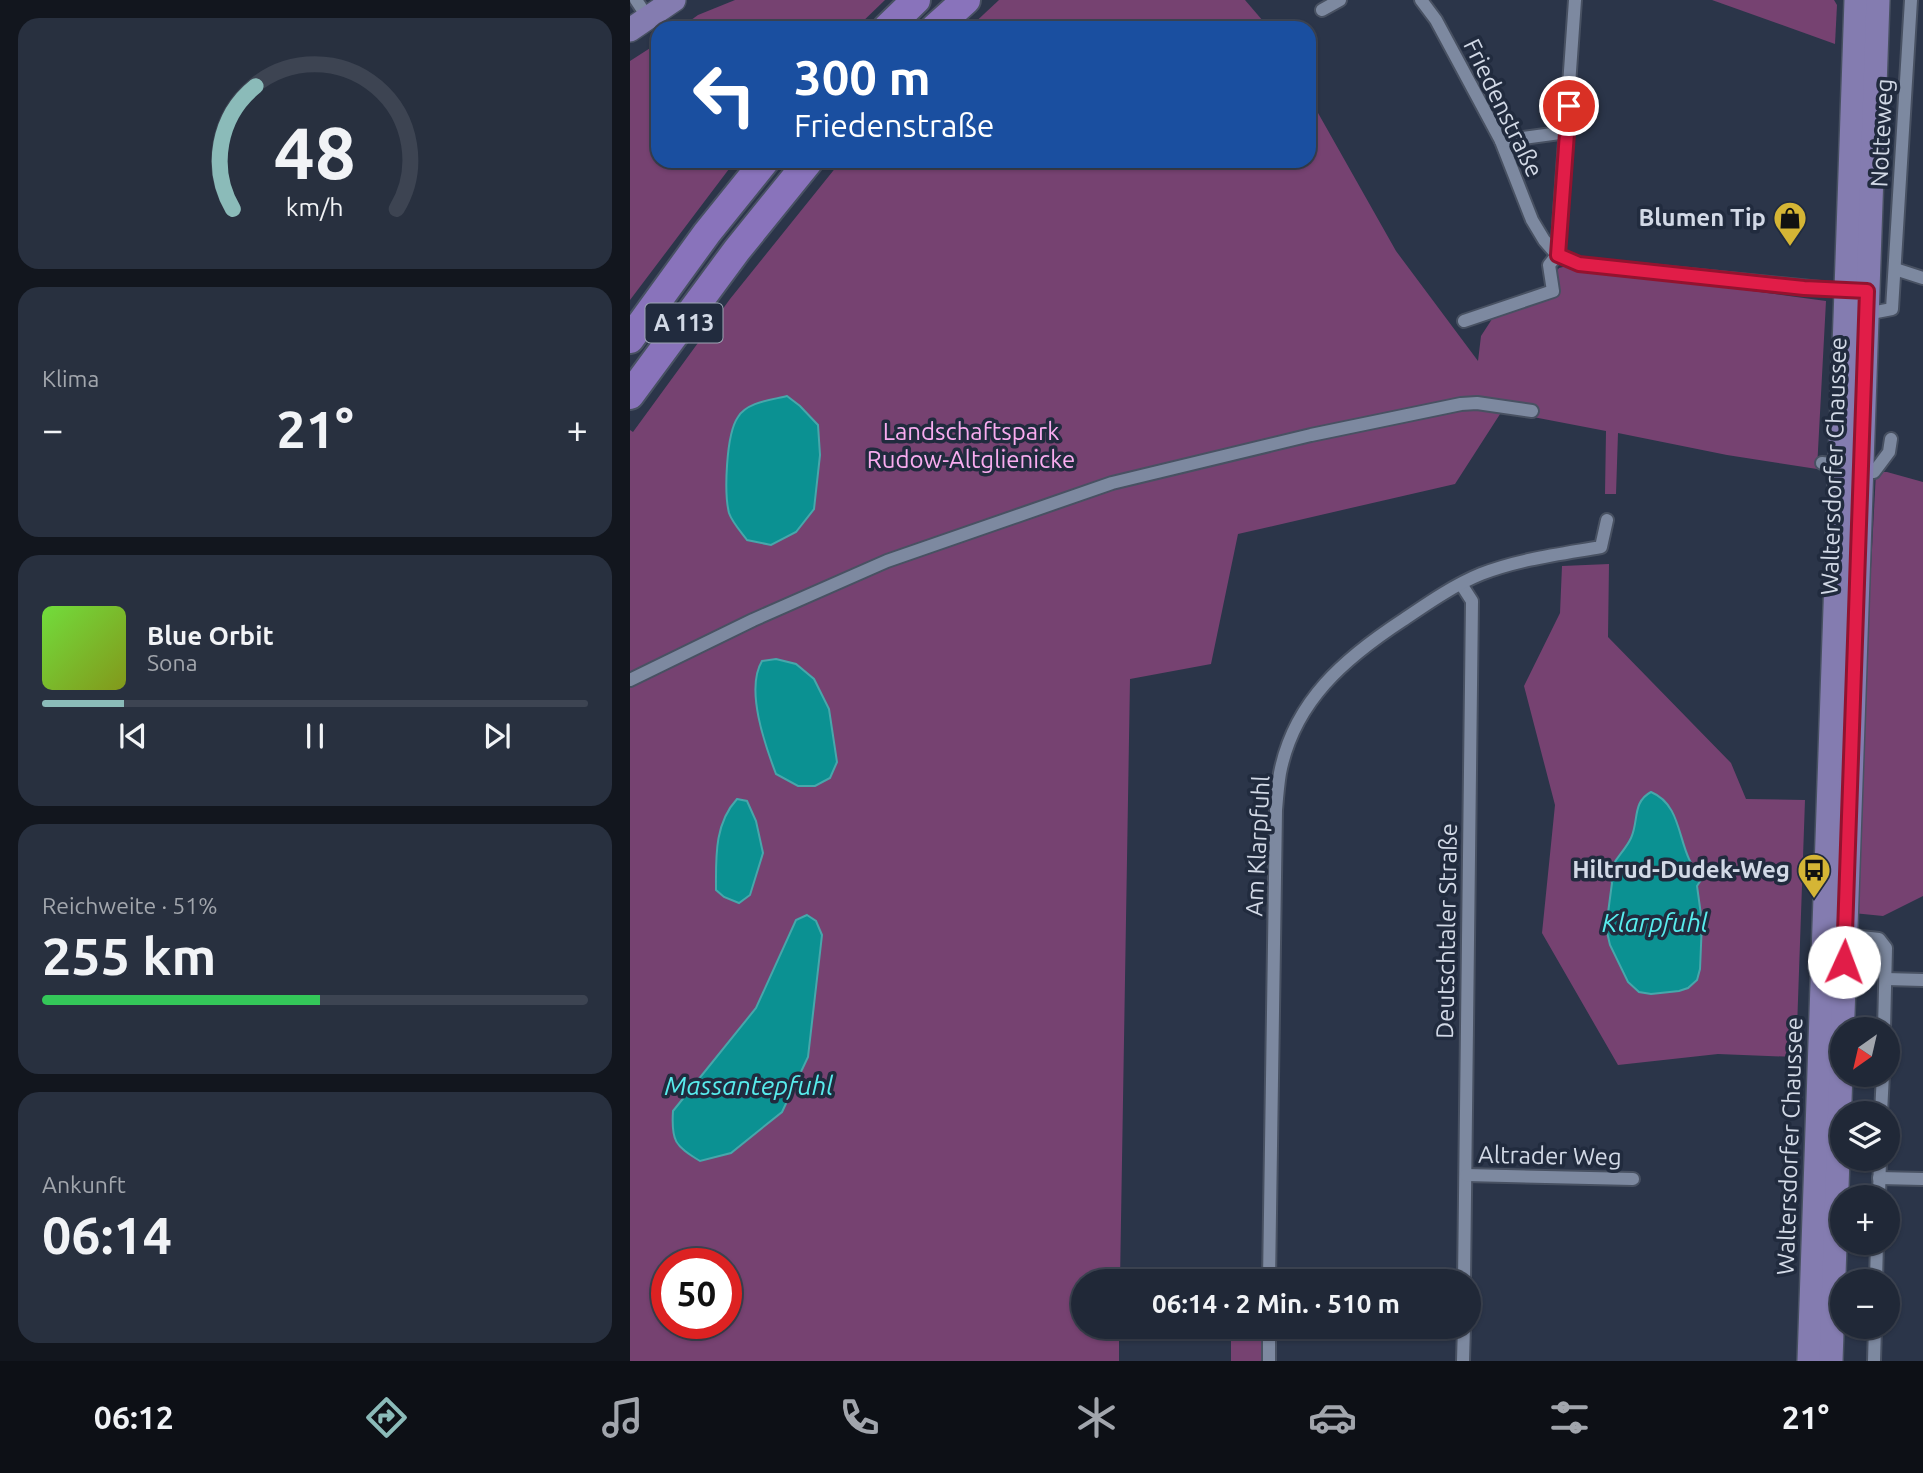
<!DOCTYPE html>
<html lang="de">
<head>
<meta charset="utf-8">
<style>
  body { margin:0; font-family:Ubuntu,sans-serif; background:#28303f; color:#f1f3f6; height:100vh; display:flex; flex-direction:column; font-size:26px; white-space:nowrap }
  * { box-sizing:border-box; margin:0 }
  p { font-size:23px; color:#a2a6ad }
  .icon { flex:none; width:38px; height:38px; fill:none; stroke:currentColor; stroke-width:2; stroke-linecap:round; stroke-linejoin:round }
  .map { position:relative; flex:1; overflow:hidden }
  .sheet { display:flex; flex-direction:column; gap:18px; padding:18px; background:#12161e; width:630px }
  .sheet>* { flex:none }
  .banner { position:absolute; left:21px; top:21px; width:665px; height:147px; border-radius:21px; box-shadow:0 2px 5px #0004,0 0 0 2px #3d4452; background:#1a4fa0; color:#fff; overflow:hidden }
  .needle { width:46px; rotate:214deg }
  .tools { position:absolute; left:1200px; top:1017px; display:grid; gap:14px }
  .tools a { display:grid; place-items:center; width:70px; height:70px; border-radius:50%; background:#202837; box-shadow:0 2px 5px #0004,0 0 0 2px #3d4452; font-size:35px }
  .speed { position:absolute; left:21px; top:1248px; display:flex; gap:14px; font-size:35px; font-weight:700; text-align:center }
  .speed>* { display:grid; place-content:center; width:91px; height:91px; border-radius:50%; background:#202837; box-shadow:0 2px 5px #0004,0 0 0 2px #3d4452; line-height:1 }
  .speed .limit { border:10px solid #d22; background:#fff; color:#111 }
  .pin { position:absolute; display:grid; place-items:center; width:60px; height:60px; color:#fff; margin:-30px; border:4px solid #fff; border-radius:50%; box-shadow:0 2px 7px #0007 }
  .me { position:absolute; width:77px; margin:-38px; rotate:2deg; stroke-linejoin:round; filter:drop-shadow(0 0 5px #0008) }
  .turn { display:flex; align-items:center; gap:24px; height:147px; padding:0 28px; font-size:32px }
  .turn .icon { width:91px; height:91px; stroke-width:2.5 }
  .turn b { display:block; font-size:49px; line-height:60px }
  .big { font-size:52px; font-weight:700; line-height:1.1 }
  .sheet .tile { flex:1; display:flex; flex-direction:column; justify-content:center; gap:10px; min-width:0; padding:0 24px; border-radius:21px; background:#28303f }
  .sheet .dial { align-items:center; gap:0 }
  .dial svg { height:182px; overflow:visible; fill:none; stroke:#3d4452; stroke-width:7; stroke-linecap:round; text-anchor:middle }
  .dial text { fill:#f1f3f6; stroke:none }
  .song { display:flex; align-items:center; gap:21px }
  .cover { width:84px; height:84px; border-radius:10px; background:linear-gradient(135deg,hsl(100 70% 55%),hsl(70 70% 35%)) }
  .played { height:7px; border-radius:4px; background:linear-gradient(90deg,#8bbbb9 15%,#3d4452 15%) }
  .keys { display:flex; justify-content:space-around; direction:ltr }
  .heat { display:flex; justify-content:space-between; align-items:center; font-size:38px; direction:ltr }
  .charge { height:10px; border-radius:5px; background:linear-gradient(90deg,#34c759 51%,#3d4452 0) }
  .trip { position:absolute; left:441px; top:1269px; width:410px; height:70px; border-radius:35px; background:#202837; box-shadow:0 2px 5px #0004,0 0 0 2px #3d4452; font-weight:700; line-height:70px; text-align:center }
  .menu { display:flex; height:112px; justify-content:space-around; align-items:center; background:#0d1016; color:#a2a6ad }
  .menu .icon { width:49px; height:49px }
  .menu .active { color:#8bbbb9 }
  .menu b { font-size:32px; color:#f1f3f6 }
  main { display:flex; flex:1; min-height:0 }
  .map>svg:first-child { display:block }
</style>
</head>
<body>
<main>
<section class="sheet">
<div class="tile dial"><svg viewBox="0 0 100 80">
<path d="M14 69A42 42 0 1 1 86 69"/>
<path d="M14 69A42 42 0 0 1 24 15" stroke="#8bbbb9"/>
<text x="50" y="56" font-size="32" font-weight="700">48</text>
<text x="50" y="72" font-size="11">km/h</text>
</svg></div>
<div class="tile"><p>Klima</p>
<div class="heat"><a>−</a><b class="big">21°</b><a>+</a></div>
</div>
<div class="tile">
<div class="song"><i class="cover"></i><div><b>Blue Orbit</b><p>Sona</p></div></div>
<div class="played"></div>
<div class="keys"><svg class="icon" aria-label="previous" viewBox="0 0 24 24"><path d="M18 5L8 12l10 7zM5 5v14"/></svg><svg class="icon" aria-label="pause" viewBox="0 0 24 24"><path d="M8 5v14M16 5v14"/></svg><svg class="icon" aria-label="next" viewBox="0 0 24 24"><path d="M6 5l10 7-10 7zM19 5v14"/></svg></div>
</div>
<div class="tile"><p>Reichweite · 51%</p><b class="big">255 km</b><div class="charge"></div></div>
<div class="tile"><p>Ankunft</p><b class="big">06:14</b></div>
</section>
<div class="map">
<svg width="1293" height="1361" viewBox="0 0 1293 1361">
  <rect width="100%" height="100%" fill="#2b3549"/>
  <!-- green -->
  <g fill="#764271" fill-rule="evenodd">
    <polygon points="105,0 255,0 226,28 50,28 68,15"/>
    <polygon points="369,0 615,0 639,28 339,28"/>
    <polygon points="1082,0 1204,0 1207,5 1205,44"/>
    <polygon points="28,43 28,161 105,161 0,300 0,61"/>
    <path d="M679 97 766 251 848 361 851 336 864 316 927 296 924 275 929 268 937 266 1196 301 1187 469 1097 455 988 433 986 494H975L976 431 872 411 825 484 608 534 581 664 500 679 490 1281H453V1326L489 1327V1361H0V430L3 432 100 299 211 161H679ZM37 1264H96V1323H37Z"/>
    <polygon points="1246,472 1257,472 1293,482 1293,896 1253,916 1223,913"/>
    <polygon points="979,564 978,637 1101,763 1116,799 1175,800 1166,1057 1088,1054 988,1065 912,933 925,805 894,686 930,613 932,566"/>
    <rect x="601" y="1327" width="32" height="34"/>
  </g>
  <!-- water -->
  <g fill="#0b9192" stroke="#47a7ab" stroke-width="2">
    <path d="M157 396 170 406 188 425 190 455 184 509 166 532 141 545 117 540C111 532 102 522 99 513 94 493 96 434 108 417 117 402 141 400 157 396Z"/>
    <path d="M146 659 166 664 184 679 199 709 207 762 200 778 185 786H168L146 774C135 745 115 689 132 661Z"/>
    <path d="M1021 792C1057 807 1045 856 1073 877L1067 886 1072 922 1070 969 1067 980 1058 988 1049 991 1021 994 1009 992 998 982 980 945 976 928 982 883 979 873C984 859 995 851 1001 838 1009 821 1002 802 1021 792Z"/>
    <path d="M107 799 117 801 126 821 133 853 120 895 109 903 94 897 86 890C86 858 84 824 107 799Z"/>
    <path d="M177 915 186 921 192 935 178 1057 152 1112 101 1153 70 1161C45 1146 41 1141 43 1111L126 1008 166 920Z"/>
  </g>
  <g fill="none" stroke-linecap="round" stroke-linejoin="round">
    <defs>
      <g id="minor">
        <polyline points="6,0 18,18"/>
        <polyline points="791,0 806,20 871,141 902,220 914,240 927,255 949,264 1221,291"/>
        <polyline points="692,10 710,0"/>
        <polyline points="871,141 937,132"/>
        <polyline points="1265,269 1293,278"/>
        <polyline points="1236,314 1262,309 1281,0"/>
        <polyline points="834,321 923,291 919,265 927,255 945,0"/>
        <polyline points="1192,463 1210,465"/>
        <polyline points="1231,469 1244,472 1259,452 1261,439"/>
        <polyline points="831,584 842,601 834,1281"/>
        <polyline points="0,680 123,620 257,561 482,483 681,435 831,404 847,403 902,411"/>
        <polyline points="1213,935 1249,939 1256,948 1254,1029"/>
        <polyline points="1256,979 1293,980"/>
        <polyline points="1251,1113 1253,1074"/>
        <polyline points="836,1175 1003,1179"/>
        <polyline points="1249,1178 1293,1179"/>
        <polyline points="1249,1197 1250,1158"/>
        <path d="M639 1281 646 810C647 798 648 785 650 773 664 701 715 658 773 620 798 603 824 585 851 574 890 559 931 554 971 547L977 520"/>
        <polyline points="1246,1281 1247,1242"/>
        <polyline points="639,1361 639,1326"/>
        <polyline points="833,1361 834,1326"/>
        <polyline points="1244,1361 1245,1326"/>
      </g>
      <g id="major">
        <polyline points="0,30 44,0"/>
        <polyline points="1179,1361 1226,0"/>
        <polyline points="1201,1361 1248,0"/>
      </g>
      <g id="highway">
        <polyline points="257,28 286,0"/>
        <polyline points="305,28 336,0"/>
        <polyline points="0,339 77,233 135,161"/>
        <polyline points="0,395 107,250 179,161"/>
      </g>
    </defs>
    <!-- minor casing -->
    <use href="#minor" stroke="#485162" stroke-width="16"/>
    <!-- major casing -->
    <use href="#major" stroke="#485162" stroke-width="26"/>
    <!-- highway casing -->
    <use href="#highway" stroke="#485162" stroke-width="32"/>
    <!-- minor -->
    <use href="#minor" stroke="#7d89a0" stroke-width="12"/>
    <!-- major -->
    <use href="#major" stroke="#847cb0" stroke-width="23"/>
    <!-- highway -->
    <use href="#highway" stroke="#8973bb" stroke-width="28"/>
  </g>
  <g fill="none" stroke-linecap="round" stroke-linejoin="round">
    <defs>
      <polyline id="route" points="939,106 928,255 949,264 1174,288 1237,291 1214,962"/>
    </defs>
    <!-- route casing -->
    <use href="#route" stroke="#92132f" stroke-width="18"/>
    <!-- route -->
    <use href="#route" stroke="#e11d48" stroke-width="12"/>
  </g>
  <!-- icons -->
  <defs>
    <symbol id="shop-pin" viewBox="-11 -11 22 30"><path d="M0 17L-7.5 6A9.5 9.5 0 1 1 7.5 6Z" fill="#d5b535" stroke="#212b3e"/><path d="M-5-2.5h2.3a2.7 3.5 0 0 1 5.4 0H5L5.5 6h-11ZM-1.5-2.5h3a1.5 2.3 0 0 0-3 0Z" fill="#111"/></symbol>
    <symbol id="bus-pin" viewBox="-11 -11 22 30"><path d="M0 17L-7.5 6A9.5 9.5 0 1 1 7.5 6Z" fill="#d5b535" stroke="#212b3e"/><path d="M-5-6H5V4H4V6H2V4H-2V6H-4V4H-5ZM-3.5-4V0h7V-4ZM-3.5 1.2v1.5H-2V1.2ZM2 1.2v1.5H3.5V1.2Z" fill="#111"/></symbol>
  </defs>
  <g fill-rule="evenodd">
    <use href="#shop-pin" x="1141" y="199" width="38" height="52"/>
    <use href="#bus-pin" x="1165" y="851" width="38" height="52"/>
  </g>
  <g text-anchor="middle" stroke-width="7" stroke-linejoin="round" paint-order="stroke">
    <!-- shield labels -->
    <rect fill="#212b3e" stroke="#9da5b4" stroke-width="2" x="15.5" y="303.5" width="77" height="39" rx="5"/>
    <g font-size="23" font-weight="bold" fill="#d2d9e6">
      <text x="54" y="331">A 113</text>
    </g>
    <!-- street labels -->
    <g font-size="24" fill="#d2d9e6" stroke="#212b3e">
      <text transform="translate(873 108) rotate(64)" y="8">Friedenstraße</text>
      <text transform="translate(1252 133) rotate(-87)" y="8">Notteweg</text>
      <text transform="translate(1204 466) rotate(-88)" y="8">Waltersdorfer Chaussee</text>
      <text transform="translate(628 846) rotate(-87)" y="8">Am Klarpfuhl</text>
      <text transform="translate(817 931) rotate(-89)" y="8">Deutschtaler Straße</text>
      <text transform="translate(1160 1146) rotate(-88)" y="8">Waltersdorfer Chaussee</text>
      <text transform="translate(920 1156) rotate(1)" y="8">Altrader Weg</text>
    </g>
    <!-- poi labels -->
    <g font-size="24" font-weight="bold" fill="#d2d9e6" stroke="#212b3e" text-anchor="end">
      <text x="1136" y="226">Blumen Tip</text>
      <text x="1160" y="878">Hiltrud-Dudek-Weg</text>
    </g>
    <!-- park labels -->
    <g font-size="24" fill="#f9acf0" stroke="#212b3e">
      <text x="341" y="440">Landschaftspark<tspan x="341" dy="28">Rudow-Altglienicke</tspan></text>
    </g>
    <!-- water labels -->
    <g font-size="26" font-style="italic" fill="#58eced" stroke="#212b3e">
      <text x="1025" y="932">Klarpfuhl</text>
      <text x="119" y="1095">Massantepfuhl</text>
    </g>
  </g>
</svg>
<div class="tools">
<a><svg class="needle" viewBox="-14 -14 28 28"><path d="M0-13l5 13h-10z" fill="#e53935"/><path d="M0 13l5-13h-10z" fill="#a2a6ad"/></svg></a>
<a><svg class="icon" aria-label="layers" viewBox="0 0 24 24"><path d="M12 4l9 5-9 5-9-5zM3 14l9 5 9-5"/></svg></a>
<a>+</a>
<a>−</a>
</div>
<div class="speed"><div class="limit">50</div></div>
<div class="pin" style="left:939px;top:106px;background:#d93025"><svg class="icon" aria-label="arrive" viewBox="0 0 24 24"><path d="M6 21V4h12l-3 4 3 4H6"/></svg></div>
<svg class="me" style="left:1214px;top:962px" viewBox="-20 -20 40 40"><circle r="19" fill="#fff"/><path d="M0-13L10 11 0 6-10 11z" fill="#e11d48"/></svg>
<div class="trip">06:14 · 2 Min. · 510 m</div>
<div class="banner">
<div class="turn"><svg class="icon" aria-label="left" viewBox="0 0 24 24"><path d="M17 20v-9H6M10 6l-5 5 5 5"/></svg><div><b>300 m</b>Friedenstraße</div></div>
</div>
</div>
</main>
<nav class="menu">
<b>06:12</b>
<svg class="icon active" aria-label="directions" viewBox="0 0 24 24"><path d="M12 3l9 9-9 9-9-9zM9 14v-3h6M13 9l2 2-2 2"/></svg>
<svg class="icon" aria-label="music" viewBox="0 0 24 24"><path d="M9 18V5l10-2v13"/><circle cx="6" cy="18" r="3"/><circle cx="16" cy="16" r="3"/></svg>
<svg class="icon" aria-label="phone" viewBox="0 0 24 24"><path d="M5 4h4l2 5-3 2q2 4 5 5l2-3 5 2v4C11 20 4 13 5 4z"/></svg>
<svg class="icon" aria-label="climate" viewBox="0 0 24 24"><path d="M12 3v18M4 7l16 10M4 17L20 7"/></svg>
<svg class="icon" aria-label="car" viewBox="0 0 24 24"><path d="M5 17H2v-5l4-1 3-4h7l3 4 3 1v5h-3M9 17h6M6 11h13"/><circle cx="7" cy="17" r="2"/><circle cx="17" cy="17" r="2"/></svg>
<svg class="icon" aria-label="filters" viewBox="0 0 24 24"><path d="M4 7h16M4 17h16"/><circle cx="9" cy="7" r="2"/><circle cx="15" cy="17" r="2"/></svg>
<b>21°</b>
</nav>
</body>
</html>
